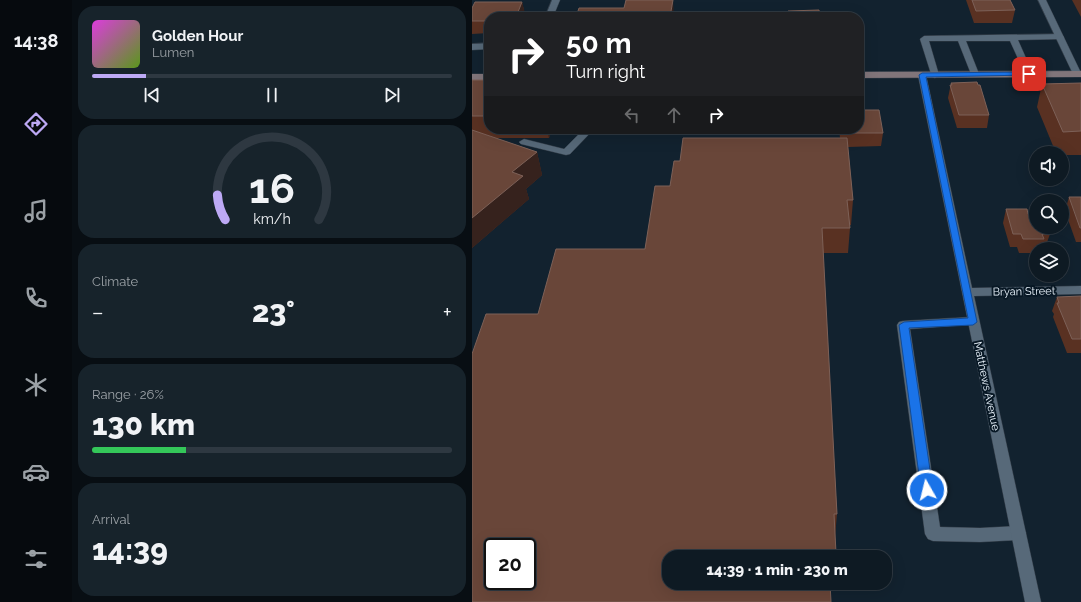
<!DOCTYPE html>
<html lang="en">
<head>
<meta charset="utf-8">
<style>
  body { margin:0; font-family:Raleway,sans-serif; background:#17232b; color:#f1f3f6; height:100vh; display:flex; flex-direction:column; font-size:15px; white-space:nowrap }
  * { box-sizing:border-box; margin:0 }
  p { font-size:13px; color:#9ba1a6 }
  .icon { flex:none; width:22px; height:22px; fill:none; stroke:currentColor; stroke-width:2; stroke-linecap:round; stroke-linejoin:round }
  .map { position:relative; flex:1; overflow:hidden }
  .sheet { display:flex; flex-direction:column; gap:6px; padding:6px; background:#080e13; width:400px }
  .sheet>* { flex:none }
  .guide { position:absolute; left:12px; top:12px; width:380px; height:122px; border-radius:16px; box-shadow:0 4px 16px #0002,0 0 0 1px #2e3841; background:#202124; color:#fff; overflow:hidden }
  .controls { position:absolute; left:557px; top:146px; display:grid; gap:8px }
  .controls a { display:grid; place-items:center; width:40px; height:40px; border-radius:50%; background:#0e1a23; box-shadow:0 4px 16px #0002,0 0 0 1px #2e3841; font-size:20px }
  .speed { position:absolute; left:12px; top:538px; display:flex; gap:8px; font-size:20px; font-weight:700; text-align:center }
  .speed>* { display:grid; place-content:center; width:52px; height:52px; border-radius:50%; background:#0e1a23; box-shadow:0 4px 16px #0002,0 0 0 1px #2e3841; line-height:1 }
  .speed .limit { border:2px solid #111; border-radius:6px; background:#fff; color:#111 }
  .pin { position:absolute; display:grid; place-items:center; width:34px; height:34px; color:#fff; margin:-17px; border-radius:8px; box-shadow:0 2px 6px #0006 }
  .me { position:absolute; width:44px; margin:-22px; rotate:352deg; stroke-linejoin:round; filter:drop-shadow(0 0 3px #0008) }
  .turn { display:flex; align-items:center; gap:14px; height:84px; padding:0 16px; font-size:18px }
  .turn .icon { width:52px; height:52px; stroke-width:2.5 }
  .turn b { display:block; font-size:28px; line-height:34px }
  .lanes { display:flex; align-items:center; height:38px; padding:0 16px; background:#0003; justify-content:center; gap:20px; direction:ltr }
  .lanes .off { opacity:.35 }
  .big { font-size:30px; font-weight:800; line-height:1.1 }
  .sheet .tile { flex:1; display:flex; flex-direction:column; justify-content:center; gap:6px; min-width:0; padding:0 14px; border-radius:16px; background:#17232b }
  .sheet .dial { align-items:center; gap:0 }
  .dial svg { height:104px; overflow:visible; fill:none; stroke:#2e3841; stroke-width:7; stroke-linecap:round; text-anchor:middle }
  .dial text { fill:#f1f3f6; stroke:none }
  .song { display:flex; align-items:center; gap:12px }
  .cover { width:48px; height:48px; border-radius:6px; background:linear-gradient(135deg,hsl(300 70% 55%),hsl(90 70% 35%)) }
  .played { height:4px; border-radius:2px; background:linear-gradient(90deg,#bda9f5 15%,#2e3841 15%) }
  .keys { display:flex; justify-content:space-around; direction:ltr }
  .heat { display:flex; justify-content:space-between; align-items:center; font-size:22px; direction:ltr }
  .charge { height:6px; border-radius:3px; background:linear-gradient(90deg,#34c759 26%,#2e3841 0) }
  .trip { position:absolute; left:190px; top:550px; width:230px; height:40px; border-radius:16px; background:#0e1a23; box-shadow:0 4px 16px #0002,0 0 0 1px #2e3841; font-weight:800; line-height:40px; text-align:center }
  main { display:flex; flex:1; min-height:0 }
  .tabs { display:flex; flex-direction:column; width:72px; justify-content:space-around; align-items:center; background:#060a0e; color:#9ba1a6 }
  .tabs .icon { width:28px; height:28px }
  .tabs .active { color:#bda9f5 }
  .tabs b { font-size:18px; color:#f1f3f6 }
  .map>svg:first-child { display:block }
</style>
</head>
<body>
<main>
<nav class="tabs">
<b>14:38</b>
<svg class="icon active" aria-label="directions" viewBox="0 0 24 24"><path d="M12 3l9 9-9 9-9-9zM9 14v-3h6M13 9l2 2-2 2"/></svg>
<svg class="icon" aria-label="music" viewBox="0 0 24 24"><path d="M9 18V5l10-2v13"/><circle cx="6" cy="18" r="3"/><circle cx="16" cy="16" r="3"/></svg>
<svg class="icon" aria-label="phone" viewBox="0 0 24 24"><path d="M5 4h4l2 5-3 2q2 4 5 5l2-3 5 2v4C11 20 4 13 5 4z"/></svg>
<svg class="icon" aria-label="climate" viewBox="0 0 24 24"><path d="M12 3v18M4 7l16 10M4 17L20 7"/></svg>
<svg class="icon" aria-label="car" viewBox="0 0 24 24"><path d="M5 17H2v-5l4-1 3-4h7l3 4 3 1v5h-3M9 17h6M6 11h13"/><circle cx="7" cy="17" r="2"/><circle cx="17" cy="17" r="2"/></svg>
<svg class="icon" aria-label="filters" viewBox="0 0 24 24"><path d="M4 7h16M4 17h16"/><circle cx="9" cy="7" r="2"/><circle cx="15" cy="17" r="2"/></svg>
</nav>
<section class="sheet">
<div class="tile">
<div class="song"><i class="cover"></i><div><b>Golden Hour</b><p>Lumen</p></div></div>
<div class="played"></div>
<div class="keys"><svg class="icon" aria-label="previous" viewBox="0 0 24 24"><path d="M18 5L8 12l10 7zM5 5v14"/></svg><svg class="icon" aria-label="pause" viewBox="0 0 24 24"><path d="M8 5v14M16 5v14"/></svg><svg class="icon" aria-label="next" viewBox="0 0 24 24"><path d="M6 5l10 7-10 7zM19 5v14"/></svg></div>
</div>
<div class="tile dial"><svg viewBox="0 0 100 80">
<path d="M14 69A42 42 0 1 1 86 69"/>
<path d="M14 69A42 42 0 0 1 8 50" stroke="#bda9f5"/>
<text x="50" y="56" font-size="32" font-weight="700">16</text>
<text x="50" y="72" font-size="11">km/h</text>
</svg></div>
<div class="tile"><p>Climate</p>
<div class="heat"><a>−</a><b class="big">23°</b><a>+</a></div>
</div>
<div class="tile"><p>Range · 26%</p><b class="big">130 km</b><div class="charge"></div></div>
<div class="tile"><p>Arrival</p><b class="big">14:39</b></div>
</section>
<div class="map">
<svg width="609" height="602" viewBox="0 0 609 602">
  <rect width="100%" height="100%" fill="#12222f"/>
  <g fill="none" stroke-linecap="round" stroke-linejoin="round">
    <defs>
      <g id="service">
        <polygon points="588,34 592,37 591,39 546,40 561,74 557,77 553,74 538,41 494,41 507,74 503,77 499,74 486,41 457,41 467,75 463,78 460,77 448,39 452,36"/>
        <polygon points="17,43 17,49 0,50 0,44"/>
        <polygon points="112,129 122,129 98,154 94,155 49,144 47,142 52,139 92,149"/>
        <polygon points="501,317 505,318 507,321 505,324 438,329 468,527 508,528 546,526 551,528 554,533 551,538 546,540 508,542 461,541 456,539 453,534 425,325 427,322 431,321"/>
      </g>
      <g id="minor">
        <polygon points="80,0 88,0 81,17 73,17"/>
        <polygon points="566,0 574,0 609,73 608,76 602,76 601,74"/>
        <polygon points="450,72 454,75 500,288 609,286 609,294 502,296 569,602 553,602 446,75"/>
      </g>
      <g id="secondary">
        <polygon points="609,71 609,77 387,78 387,72"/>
        <rect x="0" y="74" width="17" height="6"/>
      </g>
    </defs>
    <!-- service casing -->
    <use href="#service" stroke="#343e49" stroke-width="1"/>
    <!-- minor casing -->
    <use href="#minor" stroke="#343e49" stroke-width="1"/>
    <!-- secondary casing -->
    <use href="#secondary" stroke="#343e49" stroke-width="1"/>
    <!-- service -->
    <use href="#service" fill="#576979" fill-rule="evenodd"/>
    <!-- minor -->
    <use href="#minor" fill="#576979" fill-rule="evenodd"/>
    <!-- secondary -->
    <use href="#secondary" fill="#81757a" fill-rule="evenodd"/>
  </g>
  <!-- wall -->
  <g fill="#593122">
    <polygon points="494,0 538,0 543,10 540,23 502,23"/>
    <polygon points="600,0 609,0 609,17"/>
    <polygon points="50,2 53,14 17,17 17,33 0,34 0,8"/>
    <polygon points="0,80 17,80 17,129 80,129 77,138 24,138 65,152 70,175 54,189 57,199 0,248"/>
    <polygon points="479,83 506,85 517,115 515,128 485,128 476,98"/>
    <polygon points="609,83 609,155 590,155 590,153 584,153 565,107 570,84"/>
    <polygon points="367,129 387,129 411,133 409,146 376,147 381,200 379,225 378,225 378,228 376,253 351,253 365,514 363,537 364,557 197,557 66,314 173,249 208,161 368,138"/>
    <polygon points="597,197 609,197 609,242 604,242 593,211"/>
    <polygon points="534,209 556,214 578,234 573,248 570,248 569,249 564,249 564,253 547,253 545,247 538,247 531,223"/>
    <polygon points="585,297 609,297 609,353 595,353 581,317 582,314 580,311"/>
  </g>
  <!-- shaded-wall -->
  <g fill="#36221d">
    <polygon points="201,0 202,17 198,17"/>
    <polygon points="50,2 53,14 51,17 44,17"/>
    <polygon points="75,129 80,129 77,138"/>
    <polygon points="65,152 70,175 54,189 57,199 0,248 0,218 40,172"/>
  </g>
  <!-- building -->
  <g fill="#694639" stroke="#7d6158" fill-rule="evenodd">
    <polygon points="154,0 201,0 198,17 104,17 107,8 152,8"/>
    <polygon points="500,0 538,0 543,10 504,11"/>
    <polygon points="3,2 50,2 44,17 17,17 17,21 0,21 0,8"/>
    <polygon points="347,10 348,17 316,17 316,11"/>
    <rect x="0" y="80" width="17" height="36"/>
    <polygon points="505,82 506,85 508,85 517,115 487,115 478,85 480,85 479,83"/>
    <polygon points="609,83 609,131 591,132 570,84"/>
    <polygon points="387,110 407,110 411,133 370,133 370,129 387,129"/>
    <polygon points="0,130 65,152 40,172 51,176 0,218"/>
    <path d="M211 138H375L381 200H375L378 228H350L365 514H362L364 553H357V557H197V583H358L359 602H0V354L14 314H66L84 249H173L183 186H198L202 161H208ZM21 547H55V581H21Z"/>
    <polygon points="597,197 609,197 609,228 608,228"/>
    <polygon points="534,209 555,209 556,214 564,214 564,227 575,227 578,234 570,234 572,239 551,239 549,234 541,234"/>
    <polygon points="609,296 609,339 600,339 585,303 587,303 585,297"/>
  </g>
  <!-- route -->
  <polygon fill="#1a73e8" stroke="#114b97" points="557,72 559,72 559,75 454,77 505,322 501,325 437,328 461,490 459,493 455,494 451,493 449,490 427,325 432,322 496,318 447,75 450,73"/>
  <g text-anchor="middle" stroke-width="4" stroke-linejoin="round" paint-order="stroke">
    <!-- street labels -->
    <g font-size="11" fill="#ebf5fe" stroke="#081825">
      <text transform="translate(552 291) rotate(-1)" y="4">Bryan Street</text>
      <text transform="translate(515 386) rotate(78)" y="4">Matthews Avenue</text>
    </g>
  </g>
</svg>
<div class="controls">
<a><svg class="icon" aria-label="sound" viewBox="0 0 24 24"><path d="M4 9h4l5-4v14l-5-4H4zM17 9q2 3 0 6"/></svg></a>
<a><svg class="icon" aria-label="search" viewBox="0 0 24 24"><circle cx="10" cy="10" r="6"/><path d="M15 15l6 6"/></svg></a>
<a><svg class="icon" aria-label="layers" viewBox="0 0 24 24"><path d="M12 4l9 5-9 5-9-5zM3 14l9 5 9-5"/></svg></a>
</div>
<div class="speed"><div class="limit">20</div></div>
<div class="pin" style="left:557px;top:74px;background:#d93025"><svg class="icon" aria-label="arrive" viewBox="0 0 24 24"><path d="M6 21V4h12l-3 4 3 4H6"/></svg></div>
<svg class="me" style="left:455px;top:490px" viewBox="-20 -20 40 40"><circle r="17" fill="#1a73e8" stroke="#fff" stroke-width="3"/><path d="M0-11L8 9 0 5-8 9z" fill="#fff"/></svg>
<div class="trip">14:39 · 1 min · 230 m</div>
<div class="guide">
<div class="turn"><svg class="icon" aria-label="right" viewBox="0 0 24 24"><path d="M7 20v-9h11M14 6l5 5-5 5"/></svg><div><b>50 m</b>Turn right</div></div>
<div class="lanes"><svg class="icon off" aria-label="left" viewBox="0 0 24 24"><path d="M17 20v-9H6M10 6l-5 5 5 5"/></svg><svg class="icon off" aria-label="ahead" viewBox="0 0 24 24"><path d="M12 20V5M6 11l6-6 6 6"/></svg><svg class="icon" aria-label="right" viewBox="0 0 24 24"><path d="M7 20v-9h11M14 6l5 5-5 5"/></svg></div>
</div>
</div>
</main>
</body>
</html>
